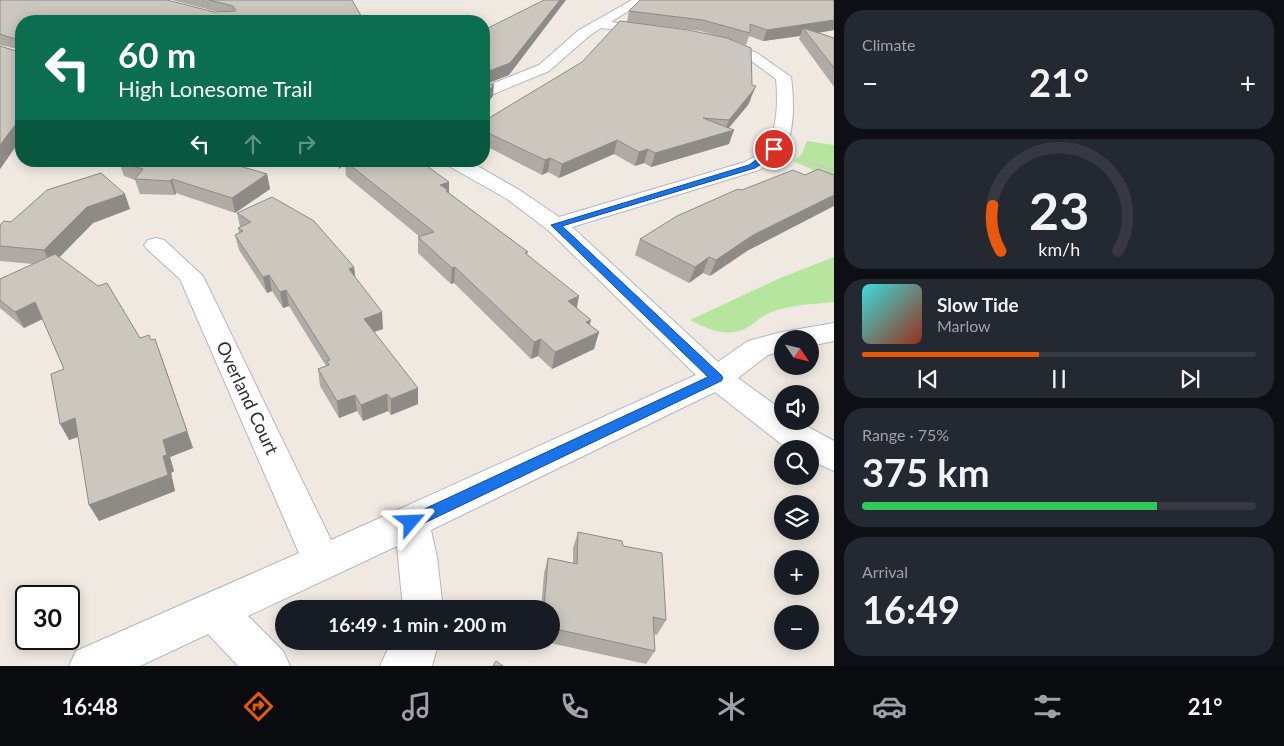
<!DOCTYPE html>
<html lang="en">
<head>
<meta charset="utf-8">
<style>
  body { margin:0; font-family:Lato,sans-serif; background:#242831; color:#f1f3f6; height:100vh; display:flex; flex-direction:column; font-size:19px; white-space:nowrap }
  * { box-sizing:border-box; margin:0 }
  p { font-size:16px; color:#9ea1a6 }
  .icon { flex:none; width:28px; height:28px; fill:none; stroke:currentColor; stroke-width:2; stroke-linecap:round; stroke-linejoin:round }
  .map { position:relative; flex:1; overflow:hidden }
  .panel { display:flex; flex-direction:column; gap:10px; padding:10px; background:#0d0f14; width:450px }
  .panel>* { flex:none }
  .hud { position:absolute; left:15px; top:15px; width:475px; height:152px; border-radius:20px; box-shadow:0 2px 12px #0003; background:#0b6e4f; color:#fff; overflow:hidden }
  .needle { width:32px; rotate:125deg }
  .controls { position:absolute; left:774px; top:330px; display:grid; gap:10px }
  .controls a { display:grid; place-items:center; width:45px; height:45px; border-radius:50%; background:#171b24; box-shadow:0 2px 12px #0003; font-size:25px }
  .speed { position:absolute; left:15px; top:585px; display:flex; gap:10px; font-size:25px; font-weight:700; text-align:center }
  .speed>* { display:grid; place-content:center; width:65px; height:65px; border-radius:50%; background:#171b24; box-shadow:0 2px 12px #0003; line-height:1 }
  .speed .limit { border:2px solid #111; border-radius:8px; background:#fff; color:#111 }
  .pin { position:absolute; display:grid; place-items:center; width:42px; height:42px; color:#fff; margin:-21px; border:2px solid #fff; border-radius:50%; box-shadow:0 1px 5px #0007 }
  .me { position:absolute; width:55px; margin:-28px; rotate:64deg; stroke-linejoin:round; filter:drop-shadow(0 0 4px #0008) }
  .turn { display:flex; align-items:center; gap:18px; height:105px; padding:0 20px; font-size:22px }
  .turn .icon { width:65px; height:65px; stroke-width:2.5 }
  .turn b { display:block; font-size:35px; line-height:42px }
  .lanes { display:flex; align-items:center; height:48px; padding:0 20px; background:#0003; justify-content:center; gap:25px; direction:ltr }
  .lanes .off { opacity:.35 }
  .big { font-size:38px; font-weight:700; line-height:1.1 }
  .panel .widget { flex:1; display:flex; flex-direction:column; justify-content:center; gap:8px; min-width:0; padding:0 18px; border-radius:20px; background:#242831 }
  .panel .dial { align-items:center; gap:0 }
  .dial svg { height:130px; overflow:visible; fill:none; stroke:#363941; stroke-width:7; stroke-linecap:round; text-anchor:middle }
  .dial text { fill:#f1f3f6; stroke:none }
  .song { display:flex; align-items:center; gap:15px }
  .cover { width:60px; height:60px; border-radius:8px; background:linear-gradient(135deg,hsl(180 70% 55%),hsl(10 70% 35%)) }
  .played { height:5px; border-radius:2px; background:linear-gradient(90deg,#ea580c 45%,#363941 45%) }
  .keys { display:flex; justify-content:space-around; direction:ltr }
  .heat { display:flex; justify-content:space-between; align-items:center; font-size:28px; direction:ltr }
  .charge { height:8px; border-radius:4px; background:linear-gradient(90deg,#34c759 75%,#363941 0) }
  .trip { position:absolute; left:275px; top:600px; width:285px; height:50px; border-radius:25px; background:#171b24; box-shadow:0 2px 12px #0003; font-weight:700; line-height:50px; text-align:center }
  .tab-bar { display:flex; height:80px; justify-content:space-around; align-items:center; background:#090b0e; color:#9ea1a6 }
  .tab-bar .icon { width:35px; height:35px }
  .tab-bar .on { color:#ea580c }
  .tab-bar b { font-size:22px; color:#f1f3f6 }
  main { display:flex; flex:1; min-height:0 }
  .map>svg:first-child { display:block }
</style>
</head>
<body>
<main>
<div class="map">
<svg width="834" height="666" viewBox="0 0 834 666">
  <rect width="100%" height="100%" fill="#efe9e1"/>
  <!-- green -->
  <g fill="#b6e59e">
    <polygon points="807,141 834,145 834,179 793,161 802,154"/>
    <path d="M834 257V302C813 304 788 305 769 313 759 317 752 327 742 330 725 337 705 328 690 320L780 278Z"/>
  </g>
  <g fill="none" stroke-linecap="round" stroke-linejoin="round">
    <defs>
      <g id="street">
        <polygon points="632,0 646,0 611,22 657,29 658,32 657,35 601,28 589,36 549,71 484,98 484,87 539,65 579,30"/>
        <path d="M716 39 757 53 791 77C794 100 796 138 779 157 773 163 765 166 759 170L572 227 718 362 748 341 782 332 834 323V341L810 346V339H782V351L768 355 738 378 782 410V421H797L834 441V471L810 460V449H790L780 443 715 392 431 530 437 557 443 609H403L397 546 248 616 283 651 290 666H238L208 634 140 666H69L76 651 299 553 180 279 148 250 144 245 148 240 156 238 164 240 203 276 331 540 696 375 548 230 507 199 447 165 445 161H469L521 191 559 217 745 162C751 158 761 155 765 149 778 132 778 99 776 79L747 58 711 46 709 43 711 40Z"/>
        <polygon points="397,641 439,641 432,666 380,666 387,651"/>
      </g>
    </defs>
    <!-- street casing -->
    <use href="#street" stroke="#b4b7c1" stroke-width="2"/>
    <!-- path-far1 -->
    <polyline stroke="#c9c9c9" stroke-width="2" stroke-dasharray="2.5 1" stroke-linecap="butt" points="799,159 825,167"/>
    <!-- path -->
    <polyline stroke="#c9c9c9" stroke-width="2.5" stroke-dasharray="3 2" stroke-linecap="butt" points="821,166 834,170"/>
    <!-- street -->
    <use href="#street" fill="#fff" fill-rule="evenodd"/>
  </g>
  <!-- wall -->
  <g fill="#afaba4">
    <polygon points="0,0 214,12 218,12 172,0 352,0 364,21 21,21 21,139 0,169 0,46 16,51 18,49 0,45"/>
    <polygon points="629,11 834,30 819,33 834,38 834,87 799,39 800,36 763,41 749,36 746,45 732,40 751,99 748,105 729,128 729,144 651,167 644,163 635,166 614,154 559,178 548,172 542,175 484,145 484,121 718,36 700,31 627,22"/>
    <polygon points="119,161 267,174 270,189 235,213 176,193 175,195 140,194 135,180 124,176"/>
    <polygon points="338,161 420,161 449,182 449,193 528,252 527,254 577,308 590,325 599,332 594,349 552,369 538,356 531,359 454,283 451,284 418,253 418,237 420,237 346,176 345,163 339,169"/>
    <polygon points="130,209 93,223 59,257 140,338 151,340 161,355 193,448 170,457 174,471 171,473 175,491 99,521 78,437 69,440 64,369 43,319 24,328 0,308 0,279 33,264 0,261 0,225 11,222"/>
    <polygon points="237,213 354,267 355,276 383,329 374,332 418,404 391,415 388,411 363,421 357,411 339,418 320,386 318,369 326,366 289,306 283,308 272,291 267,293 239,250 235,235 239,233 238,228 240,227"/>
    <polygon points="640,239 747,251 710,276 703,273 689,283 635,255"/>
    <polygon points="578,532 623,546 666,620 657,635 654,634 655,651 646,664 541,641 551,641 551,609 541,609 544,573 548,558 573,563 573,548"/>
  </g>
  <!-- shaded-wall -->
  <g fill="#8e8b86">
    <polygon points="560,0 566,0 509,75 484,85 484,73"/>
    <polygon points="834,20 834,30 808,34 803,28 800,36 763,41 767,30"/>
    <polygon points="494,84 493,96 484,108 484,97"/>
    <polygon points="756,86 748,105 724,133 734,130 729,144 651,167 655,153 724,133 729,120"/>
    <polygon points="15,125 21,139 0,169 0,145"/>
    <polygon points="617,140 614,154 559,178 562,164"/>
    <polygon points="648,149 644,163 635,166 639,152"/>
    <polygon points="550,158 548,172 542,175 545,160"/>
    <polygon points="338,161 346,161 345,161 345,163 339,169"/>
    <polygon points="267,174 270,189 235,213 232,198"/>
    <polygon points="172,179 176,193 175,195 170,181"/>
    <polygon points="449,182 449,197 440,185"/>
    <polygon points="125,194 130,209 93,223 51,266 44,250 87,207"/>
    <polygon points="834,195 834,206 747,251 710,276 716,260 753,235"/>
    <polygon points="709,257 703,273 689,283 695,267"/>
    <polygon points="354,267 356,283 349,269"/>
    <polygon points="455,267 454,283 451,284 452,268"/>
    <polygon points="269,275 272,291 267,293 263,277"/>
    <polygon points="286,290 289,306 283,308 280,292"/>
    <polygon points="579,296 576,312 568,301"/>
    <polygon points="35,302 44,318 24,328 15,312"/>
    <polygon points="382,312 383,329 365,335 364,319"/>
    <polygon points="591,320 587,336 586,322"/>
    <polygon points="599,332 594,349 552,369 555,352"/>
    <polygon points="155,339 193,448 170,457 174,471 171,473 175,491 99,521 89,505 163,440"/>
    <polygon points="541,339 538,356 531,359 534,342"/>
    <polygon points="418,388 418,404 391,415 391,399"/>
    <polygon points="387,394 388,411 363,421 361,405"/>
    <polygon points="355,395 357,411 339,418 337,401"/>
    <polygon points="75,418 84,435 69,440 60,424"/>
  </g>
  <!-- building -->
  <g fill="#cbc7bf" stroke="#8e8b86">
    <polygon points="0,0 167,0 214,12 236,11 233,6 209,0 352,0 364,21 21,21 21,125 15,125 0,145 0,46 16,51 18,49 18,40 0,34"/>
    <polygon points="544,0 560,0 510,63 484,73 484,30"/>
    <polygon points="640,0 834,0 834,20 767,30 750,24 750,33 703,20 629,11"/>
    <polygon points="620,21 688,30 727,38 751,48 752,85 756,86 752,92 729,120 703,118 734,130 655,153 648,149 639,152 617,140 562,164 550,158 545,160 484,131 484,121 582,62"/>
    <polygon points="803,28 834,38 834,68"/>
    <polygon points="494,84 484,97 484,86"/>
    <polygon points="222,161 267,174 232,198 172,179 170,181 135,179 143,169 119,162"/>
    <polygon points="345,161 420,161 449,182 440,185 448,190 446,191 528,252 525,253 579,296 568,301 591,320 586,322 599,332 555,352 541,339 534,342 455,267 452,268 418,237 434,232"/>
    <polygon points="818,169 834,175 834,195 753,235 716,260 709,257 695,267 640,239 677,216 738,189 742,190 793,170 805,175"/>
    <polygon points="101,173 125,194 87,207 44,250 0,246 0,225 4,221 11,222 47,190"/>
    <polygon points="272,197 314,221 354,267 349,269 382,312 364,319 418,388 391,399 387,394 361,405 355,395 337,401 318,369 329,365 327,361 330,360 286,290 280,292 269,275 263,277 235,235 243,231 238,228 251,222 237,213"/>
    <polygon points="55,254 98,286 107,283 140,338 149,335 151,340 155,339 187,431 163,440 167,455 163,456 168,475 89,505 75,418 60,424 51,374 64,369 35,302 15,312 0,300 0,279"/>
    <polygon points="578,532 622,541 623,546 662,553 666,620 653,617 655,651 551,628 551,609 544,609 548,558 577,564"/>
    <polygon points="496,661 503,666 493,666"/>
  </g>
  <!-- route -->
  <polygon fill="#1a73e8" stroke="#114b97" points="774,147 777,149 774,156 755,168 562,226 721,375 723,378 721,381 416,527 411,529 405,527 403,522 405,518 708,377 551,225 749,165"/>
  <g text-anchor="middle" stroke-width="4" stroke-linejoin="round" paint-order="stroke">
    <!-- street labels -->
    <g font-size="18" fill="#2e2e2e" stroke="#fff">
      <text transform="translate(247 398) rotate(65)" y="6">Overland Court</text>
    </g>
  </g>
</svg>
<div class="controls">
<a><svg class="needle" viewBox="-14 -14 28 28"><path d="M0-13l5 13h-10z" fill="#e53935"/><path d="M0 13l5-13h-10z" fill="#9ea1a6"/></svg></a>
<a><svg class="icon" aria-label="sound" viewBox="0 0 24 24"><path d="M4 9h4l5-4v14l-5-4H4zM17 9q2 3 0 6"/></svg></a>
<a><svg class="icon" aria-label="search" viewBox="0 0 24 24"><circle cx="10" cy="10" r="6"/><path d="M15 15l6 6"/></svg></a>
<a><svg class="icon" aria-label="layers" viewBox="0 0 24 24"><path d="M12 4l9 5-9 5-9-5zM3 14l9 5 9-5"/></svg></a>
<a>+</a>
<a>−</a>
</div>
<div class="speed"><div class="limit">30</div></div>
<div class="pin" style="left:774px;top:149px;background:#d93025"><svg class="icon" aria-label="arrive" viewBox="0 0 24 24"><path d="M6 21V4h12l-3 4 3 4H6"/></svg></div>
<svg class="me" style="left:411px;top:522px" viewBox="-20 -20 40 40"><path d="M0-17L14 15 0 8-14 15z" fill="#1a73e8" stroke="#fff" stroke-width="4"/></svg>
<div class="trip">16:49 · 1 min · 200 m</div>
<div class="hud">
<div class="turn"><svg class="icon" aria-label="left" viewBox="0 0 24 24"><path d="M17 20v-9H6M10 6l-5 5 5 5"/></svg><div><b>60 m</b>High Lonesome Trail</div></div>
<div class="lanes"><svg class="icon" aria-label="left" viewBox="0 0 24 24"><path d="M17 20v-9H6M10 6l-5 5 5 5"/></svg><svg class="icon off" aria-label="ahead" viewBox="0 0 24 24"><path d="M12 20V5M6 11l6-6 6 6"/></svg><svg class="icon off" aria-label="right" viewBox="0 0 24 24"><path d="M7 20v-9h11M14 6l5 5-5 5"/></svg></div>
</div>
</div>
<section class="panel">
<div class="widget"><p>Climate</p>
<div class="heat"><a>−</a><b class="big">21°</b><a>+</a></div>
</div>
<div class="widget dial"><svg viewBox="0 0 100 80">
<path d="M14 69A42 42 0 1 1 86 69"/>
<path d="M14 69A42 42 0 0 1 9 41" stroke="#ea580c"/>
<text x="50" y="56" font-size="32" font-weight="700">23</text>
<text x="50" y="72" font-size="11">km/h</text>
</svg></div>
<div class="widget">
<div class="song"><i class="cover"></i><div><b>Slow Tide</b><p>Marlow</p></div></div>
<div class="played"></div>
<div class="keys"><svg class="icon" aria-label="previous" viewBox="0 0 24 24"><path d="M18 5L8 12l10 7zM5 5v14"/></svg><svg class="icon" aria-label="pause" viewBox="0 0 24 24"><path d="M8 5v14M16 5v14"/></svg><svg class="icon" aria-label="next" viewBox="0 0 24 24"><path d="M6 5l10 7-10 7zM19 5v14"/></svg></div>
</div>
<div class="widget"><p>Range · 75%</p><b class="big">375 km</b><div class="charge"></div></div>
<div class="widget"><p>Arrival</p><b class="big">16:49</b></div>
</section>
</main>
<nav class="tab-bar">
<b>16:48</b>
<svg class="icon on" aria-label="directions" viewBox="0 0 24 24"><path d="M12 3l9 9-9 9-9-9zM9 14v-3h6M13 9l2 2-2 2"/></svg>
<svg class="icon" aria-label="music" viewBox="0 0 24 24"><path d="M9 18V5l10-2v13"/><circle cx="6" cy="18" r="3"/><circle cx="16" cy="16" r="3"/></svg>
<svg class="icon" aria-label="phone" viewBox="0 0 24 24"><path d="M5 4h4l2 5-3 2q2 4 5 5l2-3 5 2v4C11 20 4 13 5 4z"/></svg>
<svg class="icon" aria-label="climate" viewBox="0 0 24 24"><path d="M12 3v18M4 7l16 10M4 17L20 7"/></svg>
<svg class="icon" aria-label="car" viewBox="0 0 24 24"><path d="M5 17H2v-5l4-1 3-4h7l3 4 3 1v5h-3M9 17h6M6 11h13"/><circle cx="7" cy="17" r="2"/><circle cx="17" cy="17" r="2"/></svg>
<svg class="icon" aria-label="filters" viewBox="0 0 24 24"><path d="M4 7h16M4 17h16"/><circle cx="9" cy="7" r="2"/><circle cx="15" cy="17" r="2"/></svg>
<b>21°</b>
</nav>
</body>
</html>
